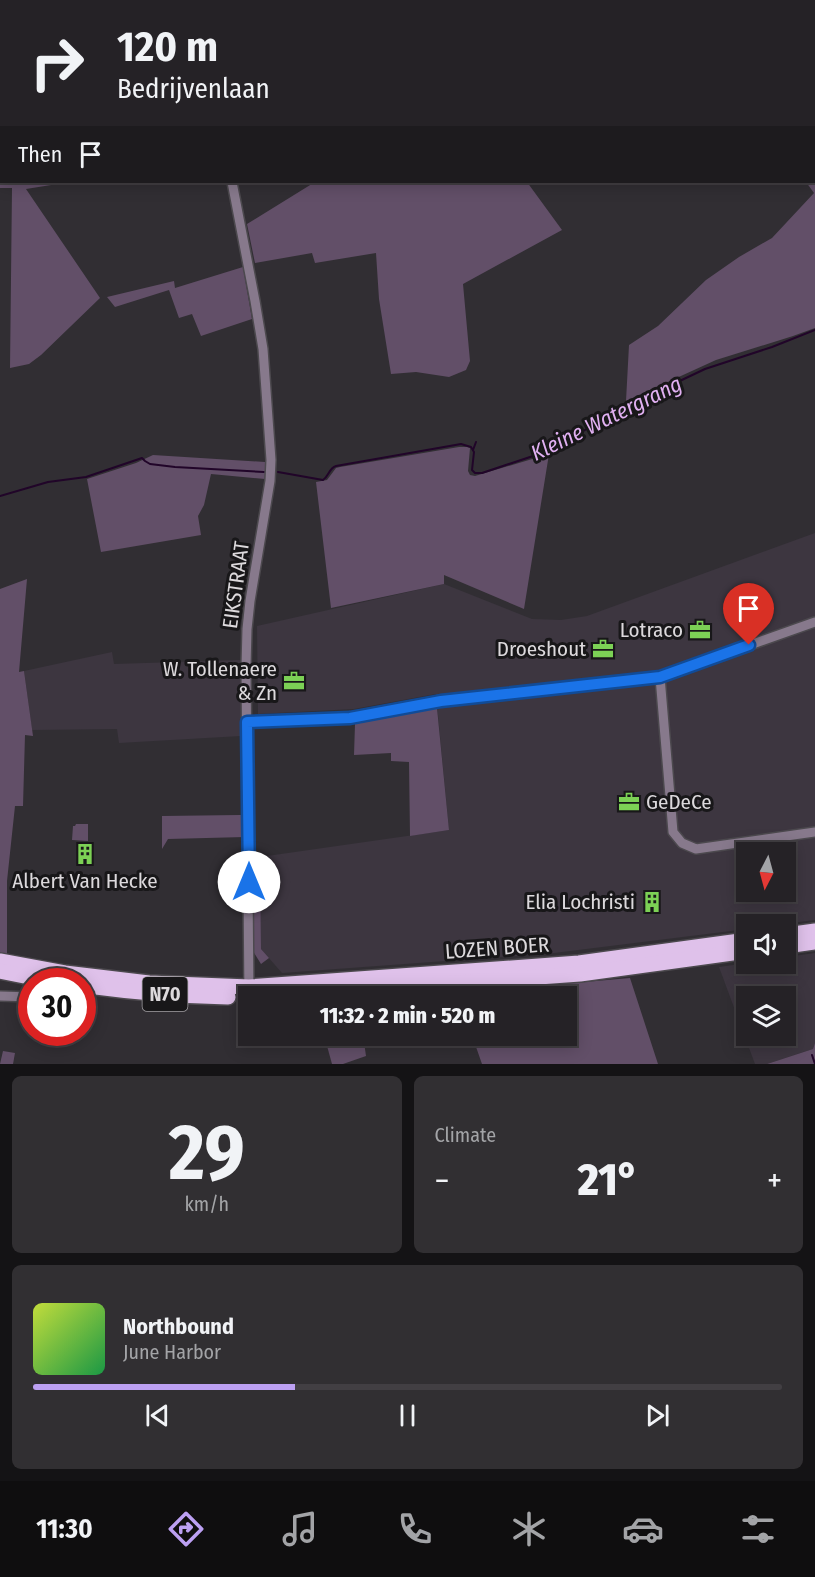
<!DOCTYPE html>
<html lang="en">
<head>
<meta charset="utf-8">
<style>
  body { margin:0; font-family:"Fira Sans Condensed",sans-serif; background:#312f32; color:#f1f3f6; height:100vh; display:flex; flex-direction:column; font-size:22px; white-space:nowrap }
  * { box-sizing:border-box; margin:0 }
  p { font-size:20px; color:#a3a4a7 }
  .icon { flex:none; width:33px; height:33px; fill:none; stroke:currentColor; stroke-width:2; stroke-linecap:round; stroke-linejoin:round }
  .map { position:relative; height:1064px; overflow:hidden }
  .drawer { display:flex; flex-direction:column; gap:12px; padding:12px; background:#141315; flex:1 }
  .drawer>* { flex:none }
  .guide { position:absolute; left:0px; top:0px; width:816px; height:183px; box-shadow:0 3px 15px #0003,0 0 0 2px #423f43; background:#252226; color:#f1f3f6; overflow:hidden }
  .needle { width:39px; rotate:186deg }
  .fabs { position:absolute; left:736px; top:842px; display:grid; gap:12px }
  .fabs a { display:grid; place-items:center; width:60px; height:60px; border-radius:0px; background:#252226; box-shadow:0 3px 15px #0003,0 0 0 2px #423f43; font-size:30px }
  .speed { position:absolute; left:18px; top:968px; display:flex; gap:12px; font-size:30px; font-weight:700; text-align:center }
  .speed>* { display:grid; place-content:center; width:78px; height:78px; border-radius:50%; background:#252226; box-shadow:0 3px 15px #0003,0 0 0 2px #423f43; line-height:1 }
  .speed .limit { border:9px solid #d22; background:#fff; color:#111 }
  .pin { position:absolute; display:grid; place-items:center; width:51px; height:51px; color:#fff; margin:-62px -26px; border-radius:50% 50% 50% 0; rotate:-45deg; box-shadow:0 0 6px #0007 }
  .pin .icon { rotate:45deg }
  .me { position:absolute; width:66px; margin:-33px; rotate:0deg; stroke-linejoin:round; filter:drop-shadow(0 0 4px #0008) }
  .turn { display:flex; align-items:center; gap:21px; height:126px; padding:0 18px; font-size:27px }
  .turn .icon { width:78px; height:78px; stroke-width:2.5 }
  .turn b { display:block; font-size:42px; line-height:51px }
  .then { display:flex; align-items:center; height:57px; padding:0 18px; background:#0003; gap:12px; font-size:22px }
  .big { font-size:45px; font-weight:800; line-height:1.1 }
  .drawer .widget { flex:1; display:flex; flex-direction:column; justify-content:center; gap:9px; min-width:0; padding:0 21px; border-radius:9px; background:#312f32 }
  .drawer .dial { align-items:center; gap:0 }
  .dial b { font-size:78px; line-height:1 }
  .song { display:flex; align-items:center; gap:18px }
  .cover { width:72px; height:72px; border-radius:9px; background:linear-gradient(135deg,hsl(70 70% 55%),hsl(140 70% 35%)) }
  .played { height:6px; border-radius:3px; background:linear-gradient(90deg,#bca0f2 35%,#423f43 35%) }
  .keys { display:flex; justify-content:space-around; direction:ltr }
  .heat { display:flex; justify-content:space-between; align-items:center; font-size:33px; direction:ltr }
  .drawer .tiles { flex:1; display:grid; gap:12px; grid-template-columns:1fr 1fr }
  .widget:last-child { grid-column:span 2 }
  .trip { position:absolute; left:238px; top:986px; width:339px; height:60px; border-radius:0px; background:#252226; box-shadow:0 3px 15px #0003,0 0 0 2px #423f43; font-weight:800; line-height:60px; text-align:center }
  .menu { display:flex; height:96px; justify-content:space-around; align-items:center; background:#0f0e0f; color:#a3a4a7 }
  .menu .icon { width:42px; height:42px }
  .menu .current { color:#bca0f2 }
  .menu b { font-size:27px; color:#f1f3f6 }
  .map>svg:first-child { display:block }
</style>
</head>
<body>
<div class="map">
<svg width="815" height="1064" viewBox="0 0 815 1064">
  <rect width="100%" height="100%" fill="#312e33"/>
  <!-- built -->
  <g fill="#3d3640" fill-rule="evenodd">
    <path d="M815 533V920L783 924H747V929L554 953 282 973 261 949 260 857 449 830 436 694 354 709 258 714 257 626 444 584 532 619 561 620 587 616ZM747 852H786V891H747Z"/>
    <polygon points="112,652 114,664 240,660 241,736 119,743 117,729 32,730 24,671"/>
    <path d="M815 953V1043L813 1049 767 1064H755L719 967 747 963H786V957ZM747 996H786V1035H747Z"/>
  </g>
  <!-- green -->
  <g fill="#624f68">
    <polygon points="0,0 72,0 72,1 2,2 2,182 70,182 26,189 100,298 41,355 29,364 10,368 12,188 0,188"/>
    <polygon points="341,0 483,0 484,1 341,2"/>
    <polygon points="650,0 777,0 778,1 651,2"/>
    <polygon points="815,51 815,328 793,336 716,360 626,401 629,345 658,326 706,280 739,257 772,238 814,193 806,182 814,182"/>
    <polygon points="315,182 527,182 562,230 463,284 470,361 466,370 449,377 416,372 391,374 379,299 376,253 315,263 312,253 255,263 247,224"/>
    <polygon points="243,267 252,319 201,336 192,314 179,318 169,290 115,307 107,297 174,281 175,288"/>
    <polygon points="459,447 467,447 470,448 468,471 470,475 475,476 549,454 524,609 444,575 444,584 331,608 316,482 327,480 336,468 340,467"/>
    <polygon points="153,455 265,462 265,479 211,474 204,505 198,516 201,535 101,552 87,479 136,463"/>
    <polygon points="27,579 19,672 24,671 33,736 25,735 23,806 15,806 7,881 7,955 0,954 0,589"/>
    <polygon points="437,708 449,830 410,836 409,762 391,761 391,753 354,755 355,724"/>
    <polygon points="239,815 242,815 244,820 245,837 168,839 162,849 162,816"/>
    <polygon points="76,824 88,824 88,841 72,840 73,826 75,826"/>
    <polygon points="260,857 261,949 269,958 261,964 253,951 254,858"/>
    <polygon points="630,978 658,1064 482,1064 475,1044 480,1042 477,1035 567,1035 567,996 462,996 461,993"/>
    <polygon points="324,1035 363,1035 366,1056 343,1064 332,1064"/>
    <polygon points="815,1043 815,1064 767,1064 813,1049"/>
    <polygon points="3,1051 15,1053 13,1064 0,1064"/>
  </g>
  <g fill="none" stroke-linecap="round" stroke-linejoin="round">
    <!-- stream -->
    <g stroke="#210529" stroke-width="2">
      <polyline points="473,450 476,442"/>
      <path d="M278 472 323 480C329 476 329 468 336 466L461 444 471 447 474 452 472 470 475 473H482L548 451 629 405 705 369 772 347 815 330"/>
      <polyline points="0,496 48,482 86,477 142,458 145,461 150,464 175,467 264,472"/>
      <polyline points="812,1055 815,1064"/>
    </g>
    <defs>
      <g id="street">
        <polyline points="198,0 198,2"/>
        <polyline points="232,182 255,301 263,349 271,460 270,481 250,601 247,629 246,667 249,997"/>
        <polyline points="660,677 673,832 682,843 696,849 815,832"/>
        <polyline points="247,722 350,718 441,701 660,677 815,622"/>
        <polyline points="41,981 45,970"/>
        <polyline points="0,996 32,997"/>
      </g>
      <g id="primary">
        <polyline points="786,935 815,931"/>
        <polyline points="786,946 815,942"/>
        <polyline points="0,961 65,973 149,983 249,987 579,963 747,940"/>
        <polyline points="0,971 29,977"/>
        <path d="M96 987C140 993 184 996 228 997"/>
        <polyline points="290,995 580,974 747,951"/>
      </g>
    </defs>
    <!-- street casing -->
    <use href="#street" stroke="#4c494e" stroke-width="12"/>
    <!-- primary casing -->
    <use href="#primary" stroke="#4c494e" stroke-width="18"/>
    <!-- street -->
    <use href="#street" stroke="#87798c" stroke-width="9"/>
    <!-- primary -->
    <use href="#primary" stroke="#dfc1ea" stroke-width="15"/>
  </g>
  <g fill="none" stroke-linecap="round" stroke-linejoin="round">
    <defs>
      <polyline id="route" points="249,882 247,722 350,718 441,701 660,677 749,645"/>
    </defs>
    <!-- route casing -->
    <use href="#route" stroke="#114b97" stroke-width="15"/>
    <!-- route -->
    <use href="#route" stroke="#1a73e8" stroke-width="10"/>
  </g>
  <!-- icons -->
  <defs>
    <symbol id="office-bare" viewBox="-9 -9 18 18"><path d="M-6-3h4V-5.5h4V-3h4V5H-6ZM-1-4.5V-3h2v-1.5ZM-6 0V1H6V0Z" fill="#7cd155" stroke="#181719" stroke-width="2.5" paint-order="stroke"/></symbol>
    <symbol id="building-bare" viewBox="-9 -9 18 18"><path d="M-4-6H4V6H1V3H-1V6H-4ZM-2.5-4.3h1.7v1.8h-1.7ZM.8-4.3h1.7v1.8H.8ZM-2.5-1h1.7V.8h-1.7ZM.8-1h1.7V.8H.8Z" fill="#7cd155" stroke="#181719" stroke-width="2.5" paint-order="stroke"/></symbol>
  </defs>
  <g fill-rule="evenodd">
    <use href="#office-bare" x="685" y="615" width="30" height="30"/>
    <use href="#office-bare" x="588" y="634" width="30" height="30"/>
    <use href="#office-bare" x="279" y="666" width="30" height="30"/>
    <use href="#office-bare" x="614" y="787" width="30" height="30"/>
    <use href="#building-bare" x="70" y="839" width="30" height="30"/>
    <use href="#building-bare" x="637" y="887" width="30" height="30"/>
  </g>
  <g text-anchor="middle" stroke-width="6" stroke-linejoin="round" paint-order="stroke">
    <!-- shield labels -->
    <rect fill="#181719" stroke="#a19fa2" stroke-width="1.5" x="142.5" y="977" width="45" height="34" rx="4.5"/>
    <g font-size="20" font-weight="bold" fill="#dcd9dc">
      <text x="165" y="1001">N70</text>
    </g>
    <!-- street labels -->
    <g font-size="21" fill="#dcd9dc" stroke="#181719">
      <text transform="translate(236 585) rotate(-82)" y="7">EIKSTRAAT</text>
      <text transform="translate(497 948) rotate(-4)" y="7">LOZEN BOER</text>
    </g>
    <!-- poi labels -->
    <g font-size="21" fill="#dcd9dc" stroke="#181719" text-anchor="end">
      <text x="683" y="637">Lotraco</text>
      <text x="586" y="656">Droeshout</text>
      <text x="277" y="676">W. Tollenaere<tspan x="277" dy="24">&amp; Zn</tspan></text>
      <text x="646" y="809" text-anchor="start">GeDeCe</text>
      <text x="85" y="888" text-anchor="middle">Albert Van Hecke</text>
      <text x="635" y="909">Elia Lochristi</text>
    </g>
    <!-- water labels -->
    <g font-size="22" font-style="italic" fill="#e1b0f2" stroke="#181719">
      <text transform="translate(606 418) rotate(-26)" y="8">Kleine Watergrang</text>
    </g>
  </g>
</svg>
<div class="fabs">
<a><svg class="needle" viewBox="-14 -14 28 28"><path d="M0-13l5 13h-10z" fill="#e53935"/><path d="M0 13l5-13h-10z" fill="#a3a4a7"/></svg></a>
<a><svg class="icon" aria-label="sound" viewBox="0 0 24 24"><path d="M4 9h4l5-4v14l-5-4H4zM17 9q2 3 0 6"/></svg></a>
<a><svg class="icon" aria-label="layers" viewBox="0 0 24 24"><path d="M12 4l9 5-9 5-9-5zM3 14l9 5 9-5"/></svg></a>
</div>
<div class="speed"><div class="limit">30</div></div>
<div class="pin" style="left:749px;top:645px;background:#d93025"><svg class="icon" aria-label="arrive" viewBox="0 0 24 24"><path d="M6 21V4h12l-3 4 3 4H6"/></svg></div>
<svg class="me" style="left:249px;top:882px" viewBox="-20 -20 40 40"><circle r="19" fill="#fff"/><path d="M0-13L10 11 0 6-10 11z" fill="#1a73e8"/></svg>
<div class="trip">11:32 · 2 min · 520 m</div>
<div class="guide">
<div class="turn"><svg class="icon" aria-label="right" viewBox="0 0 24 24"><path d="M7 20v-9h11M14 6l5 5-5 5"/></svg><div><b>120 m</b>Bedrijvenlaan</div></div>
<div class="then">Then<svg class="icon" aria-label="arrive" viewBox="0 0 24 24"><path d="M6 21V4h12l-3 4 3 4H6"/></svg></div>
</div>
</div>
<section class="drawer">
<div class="tiles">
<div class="widget dial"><b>29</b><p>km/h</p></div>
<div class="widget"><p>Climate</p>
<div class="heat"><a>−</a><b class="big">21°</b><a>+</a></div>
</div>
<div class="widget">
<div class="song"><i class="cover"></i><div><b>Northbound</b><p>June Harbor</p></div></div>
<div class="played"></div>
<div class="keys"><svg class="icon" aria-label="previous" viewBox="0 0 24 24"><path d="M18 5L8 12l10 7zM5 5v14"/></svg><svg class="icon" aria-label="pause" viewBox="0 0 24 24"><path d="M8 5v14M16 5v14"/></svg><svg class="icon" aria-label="next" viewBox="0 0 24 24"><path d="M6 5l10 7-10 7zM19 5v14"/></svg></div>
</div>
</div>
</section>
<nav class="menu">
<b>11:30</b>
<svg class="icon current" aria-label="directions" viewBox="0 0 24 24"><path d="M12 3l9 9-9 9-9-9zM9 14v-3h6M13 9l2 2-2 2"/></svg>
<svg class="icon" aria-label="music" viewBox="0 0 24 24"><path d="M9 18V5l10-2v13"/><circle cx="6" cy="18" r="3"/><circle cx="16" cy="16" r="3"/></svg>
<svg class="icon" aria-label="phone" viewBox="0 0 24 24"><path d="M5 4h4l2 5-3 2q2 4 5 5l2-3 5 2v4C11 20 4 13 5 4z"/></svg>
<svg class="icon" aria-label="climate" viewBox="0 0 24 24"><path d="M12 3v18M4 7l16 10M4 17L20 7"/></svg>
<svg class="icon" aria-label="car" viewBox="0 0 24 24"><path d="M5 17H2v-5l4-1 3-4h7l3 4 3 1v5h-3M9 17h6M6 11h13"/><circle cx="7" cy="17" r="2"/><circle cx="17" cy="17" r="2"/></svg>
<svg class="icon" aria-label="filters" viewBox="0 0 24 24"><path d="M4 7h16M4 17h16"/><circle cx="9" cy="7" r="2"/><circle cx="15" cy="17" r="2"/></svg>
</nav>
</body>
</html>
